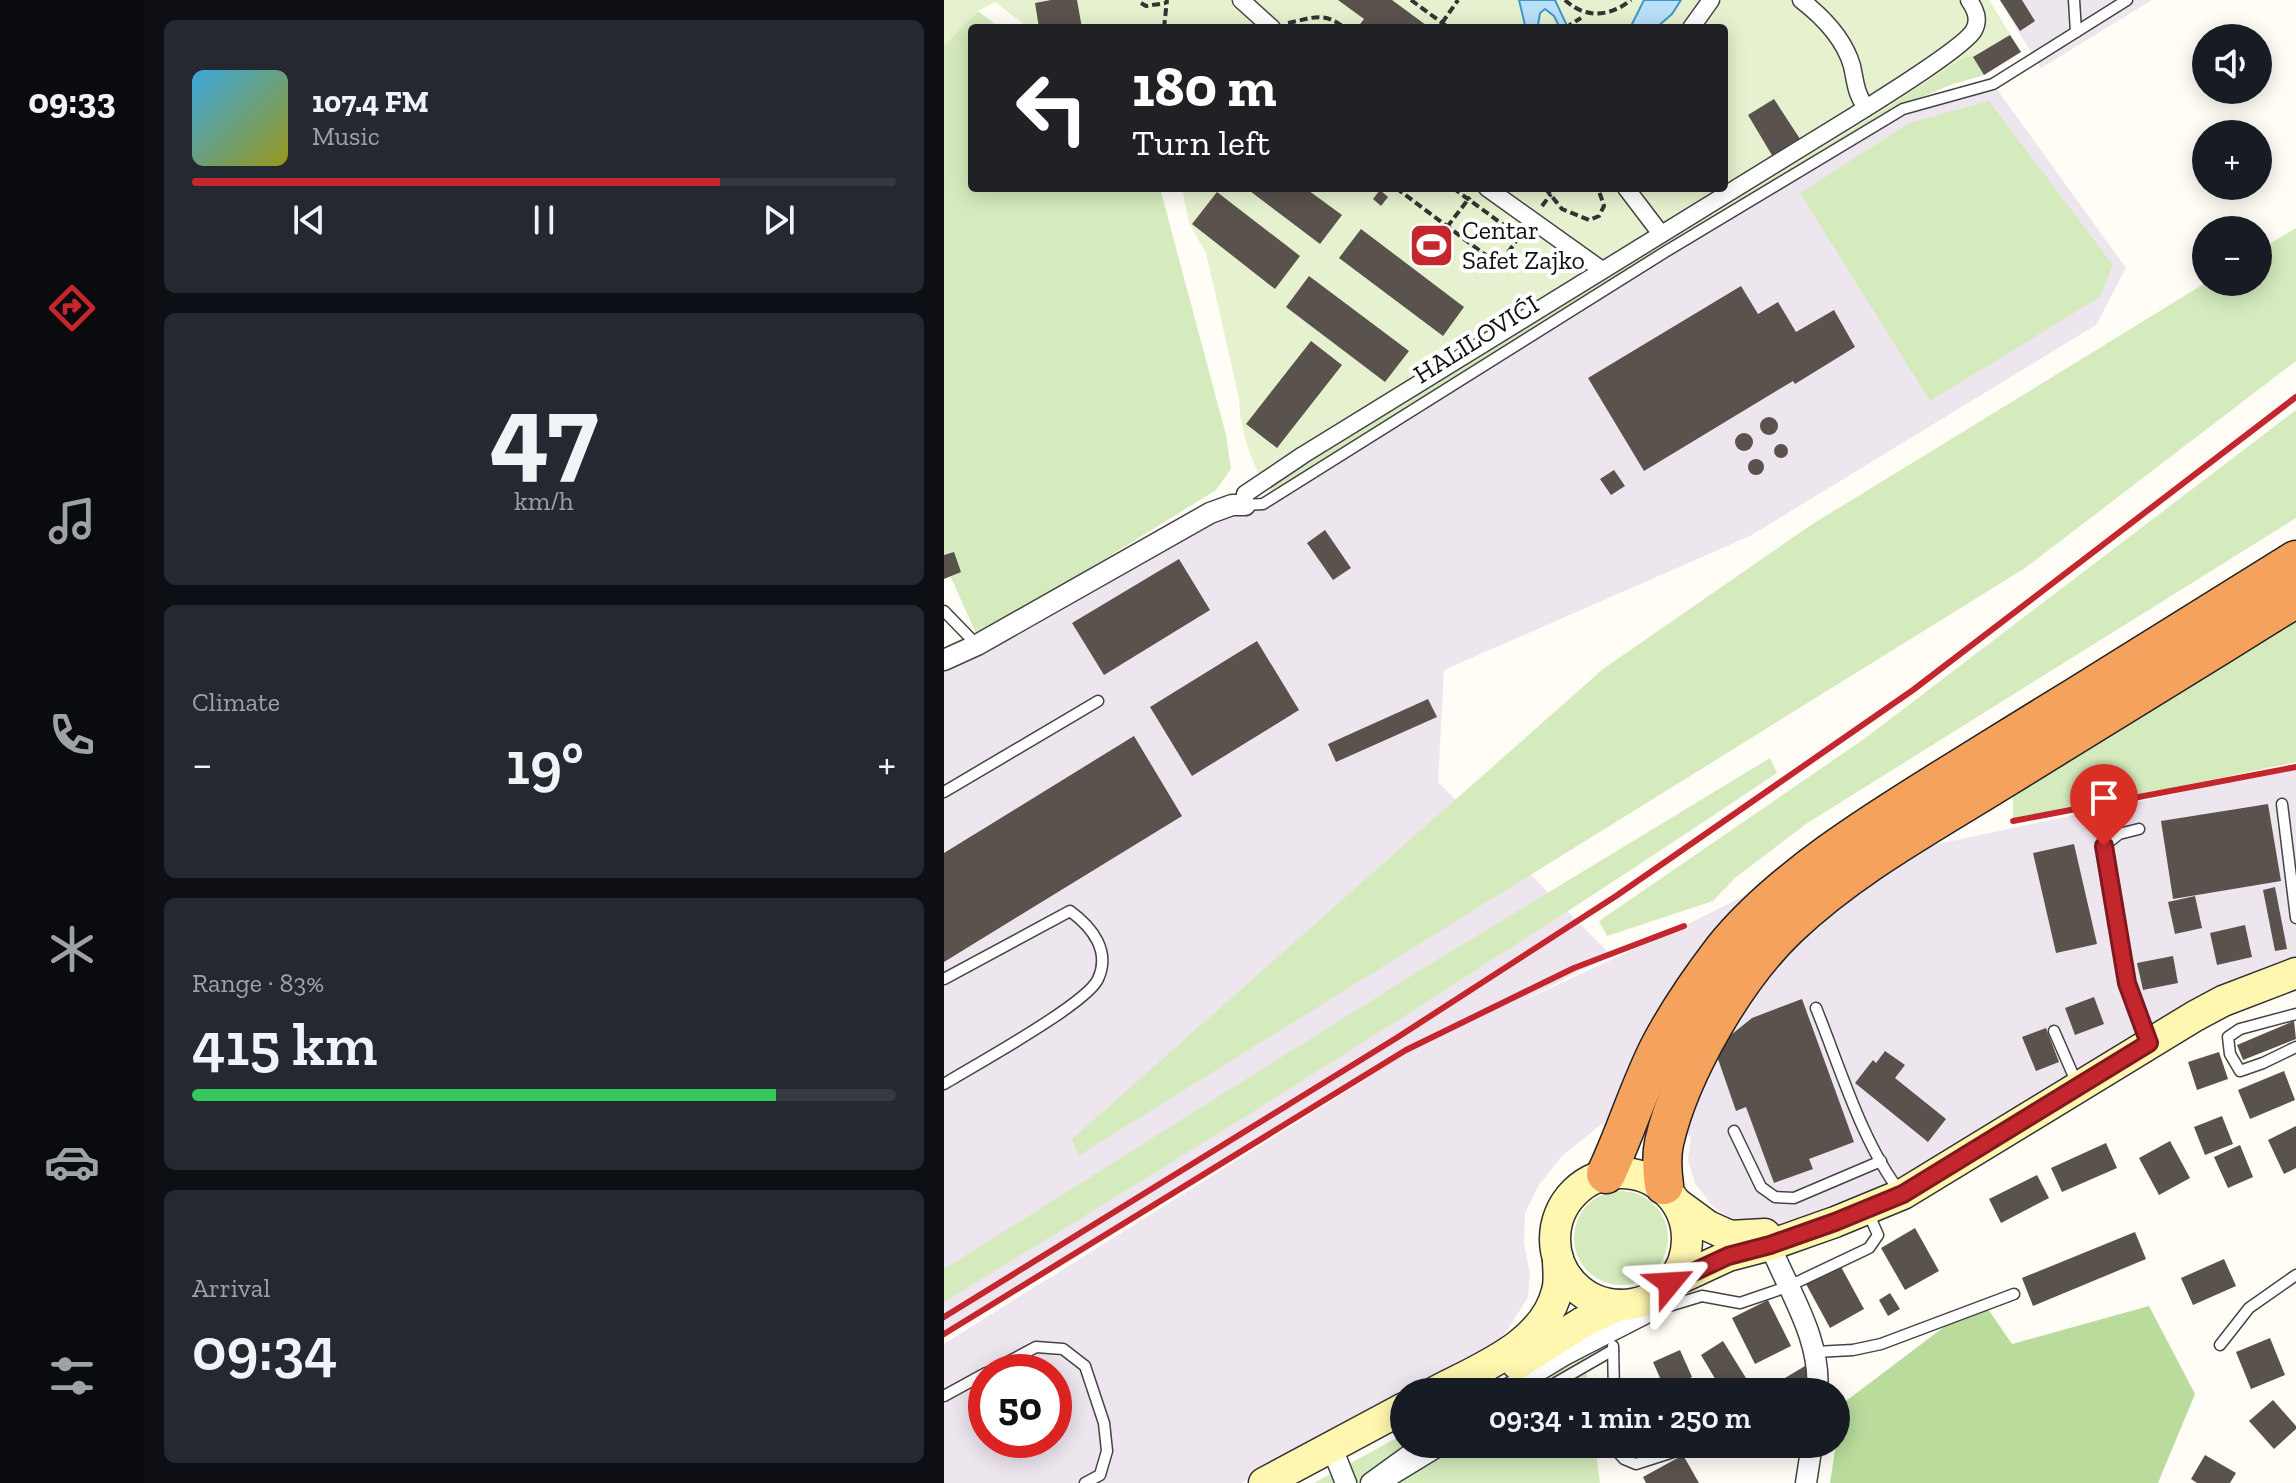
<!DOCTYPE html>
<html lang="en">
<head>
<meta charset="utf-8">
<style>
  body { margin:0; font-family:"Zilla Slab",serif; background:#242831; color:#f1f3f6; height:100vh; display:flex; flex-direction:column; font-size:30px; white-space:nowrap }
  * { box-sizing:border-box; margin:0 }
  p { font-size:26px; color:#9ea1a6 }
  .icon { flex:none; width:44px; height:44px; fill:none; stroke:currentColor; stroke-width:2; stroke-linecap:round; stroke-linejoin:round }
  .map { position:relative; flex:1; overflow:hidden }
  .drawer { display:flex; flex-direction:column; gap:20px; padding:20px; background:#0d0f14; width:800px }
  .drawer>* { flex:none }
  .guide { position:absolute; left:24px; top:24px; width:760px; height:168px; border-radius:8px; box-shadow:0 4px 20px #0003; background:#202124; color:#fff; overflow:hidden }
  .tools { position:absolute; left:1248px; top:24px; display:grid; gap:16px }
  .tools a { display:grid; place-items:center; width:80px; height:80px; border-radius:50%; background:#171b24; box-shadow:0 4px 20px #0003; font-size:40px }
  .speed { position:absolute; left:24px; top:1354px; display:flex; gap:16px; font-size:40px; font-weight:700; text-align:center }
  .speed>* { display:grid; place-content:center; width:104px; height:104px; border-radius:50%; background:#171b24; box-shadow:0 4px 20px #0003; line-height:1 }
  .speed .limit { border:12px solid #d22; background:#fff; color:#111 }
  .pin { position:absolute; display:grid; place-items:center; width:68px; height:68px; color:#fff; margin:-82px -34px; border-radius:50% 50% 50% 0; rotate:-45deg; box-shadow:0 0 8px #0007 }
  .pin .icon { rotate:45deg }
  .me { position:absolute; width:88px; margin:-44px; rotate:63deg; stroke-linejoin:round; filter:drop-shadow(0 0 6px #0008) }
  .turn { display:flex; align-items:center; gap:28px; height:168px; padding:0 32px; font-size:36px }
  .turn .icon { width:104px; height:104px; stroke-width:2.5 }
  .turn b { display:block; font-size:56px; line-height:68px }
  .big { font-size:60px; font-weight:600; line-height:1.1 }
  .drawer .card { flex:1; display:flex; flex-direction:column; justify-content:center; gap:12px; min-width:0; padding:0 28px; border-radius:12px; background:#242831 }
  .drawer .dial { align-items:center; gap:0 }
  .dial b { font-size:104px; line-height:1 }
  .song { display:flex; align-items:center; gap:24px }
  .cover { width:96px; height:96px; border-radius:12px; background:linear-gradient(135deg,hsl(200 70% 55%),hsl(60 70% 35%)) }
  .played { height:8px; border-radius:4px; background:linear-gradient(90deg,#c4262e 75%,#363941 75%) }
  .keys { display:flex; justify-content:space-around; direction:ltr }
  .heat { display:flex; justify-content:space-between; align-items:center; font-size:44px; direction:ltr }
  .charge { height:12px; border-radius:6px; background:linear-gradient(90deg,#34c759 83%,#363941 0) }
  .trip { position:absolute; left:446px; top:1378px; width:460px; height:80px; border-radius:40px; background:#171b24; box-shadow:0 4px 20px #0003; font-weight:600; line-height:80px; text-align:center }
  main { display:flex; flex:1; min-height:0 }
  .tabs { display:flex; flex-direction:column; width:144px; justify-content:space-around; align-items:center; background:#090b0e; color:#9ea1a6 }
  .tabs .icon { width:56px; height:56px }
  .tabs .selected { color:#c4262e }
  .tabs b { font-size:36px; color:#f1f3f6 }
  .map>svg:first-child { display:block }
</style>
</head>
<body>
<main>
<nav class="tabs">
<b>09:33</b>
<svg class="icon selected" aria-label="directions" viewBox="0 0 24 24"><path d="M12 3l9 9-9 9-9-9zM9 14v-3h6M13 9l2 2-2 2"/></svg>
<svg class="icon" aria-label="music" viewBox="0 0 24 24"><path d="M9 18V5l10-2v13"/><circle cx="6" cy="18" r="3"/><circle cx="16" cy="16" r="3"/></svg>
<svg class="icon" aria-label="phone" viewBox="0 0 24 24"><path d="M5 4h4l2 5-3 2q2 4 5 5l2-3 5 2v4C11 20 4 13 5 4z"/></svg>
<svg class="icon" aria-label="climate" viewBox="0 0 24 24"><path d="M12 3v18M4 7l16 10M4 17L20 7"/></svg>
<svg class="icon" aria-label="car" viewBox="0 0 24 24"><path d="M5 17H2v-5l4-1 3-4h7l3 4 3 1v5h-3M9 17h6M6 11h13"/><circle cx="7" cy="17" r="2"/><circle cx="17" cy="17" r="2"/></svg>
<svg class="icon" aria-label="filters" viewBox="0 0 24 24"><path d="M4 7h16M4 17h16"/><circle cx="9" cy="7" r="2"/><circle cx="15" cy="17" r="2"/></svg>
</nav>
<section class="drawer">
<div class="card">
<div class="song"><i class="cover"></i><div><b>107.4 FM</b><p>Music</p></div></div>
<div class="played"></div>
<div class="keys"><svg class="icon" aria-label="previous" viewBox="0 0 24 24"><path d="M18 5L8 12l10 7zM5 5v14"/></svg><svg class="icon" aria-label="pause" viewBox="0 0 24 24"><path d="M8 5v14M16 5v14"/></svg><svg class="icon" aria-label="next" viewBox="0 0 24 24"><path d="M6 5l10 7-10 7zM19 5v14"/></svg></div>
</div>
<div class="card dial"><b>47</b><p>km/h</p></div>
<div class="card"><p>Climate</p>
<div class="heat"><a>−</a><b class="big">19°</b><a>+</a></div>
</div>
<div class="card"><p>Range · 83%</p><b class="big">415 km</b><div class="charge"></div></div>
<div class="card"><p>Arrival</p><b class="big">09:34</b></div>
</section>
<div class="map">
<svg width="1352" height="1483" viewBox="0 0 1352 1483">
  <rect width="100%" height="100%" fill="#fffdf5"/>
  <!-- industrial -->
  <g fill="#eee6ef" fill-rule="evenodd">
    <polygon points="1055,0 1208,0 1097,68"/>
    <path d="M1049 84 1182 268 1152 325 806 536 500 670 494 782 667 955 576 1002 740 926 824 884 1003 842 1352 768V973L997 1173 837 1225H816L790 1221 767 1205 751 1183 744 1161 747 1136 665 1118 618 1156 594 1186 581 1214 580 1243 586 1274 584 1297 565 1328 542 1356 470 1392H460V1397L297 1483H0V1344L432 1073 0 1330V660L288 505 311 506 959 109ZM42 1372H110V1440H42Z"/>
  </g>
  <!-- green -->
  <g fill="#d5ebbd">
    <polygon points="1034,0 1045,0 1066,35 1040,75 1009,84 959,105 332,491 323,490 322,487 917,124 1020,57"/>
    <polygon points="34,11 56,28 28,28 28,188 216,188 282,435 287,469 272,490 34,638 0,562 0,45"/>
    <polygon points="1045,101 1169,265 1156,297 986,401 856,193 965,123"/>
    <polygon points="1352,228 1352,361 1081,568 134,1156 128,1139 659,669 867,525 1263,282 1314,282 1314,251"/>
    <polygon points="1352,410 1352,518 862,824 791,878 769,901 663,936 655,921 920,739"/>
    <polygon points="1352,609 1352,762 1069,821 1069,776"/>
    <path d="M826 758 833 773C560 956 281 1131 0 1302V1269L473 972Z"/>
    <circle cx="677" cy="1238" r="47"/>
    <polygon points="637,1332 645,1392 535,1392"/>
    <polygon points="460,1434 460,1444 651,1444 656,1483 370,1483"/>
  </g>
  <!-- forest -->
  <polygon fill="#b9dc9c" points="1037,1299 1068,1344 1205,1306 1251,1394 1214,1483 886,1483 898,1404"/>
  <!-- pitch -->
  <path fill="#e6f2cf" d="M0 0H1045L1077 52 1021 57 917 124 322 487C306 459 296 431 295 398L262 253 245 223 238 188H780V28H85L51 2 34 11 0 45Z"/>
  <!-- water -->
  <g fill="#b9e0f7" stroke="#3f96cf" stroke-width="2">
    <polygon points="575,0 611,0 624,28 616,28 610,16 601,9 596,13 594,25 581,25"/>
    <polygon points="700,0 737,0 728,14 712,28 686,28"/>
  </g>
  <!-- building -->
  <g fill="#5a524d">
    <polygon points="107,0 133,0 138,28 95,28 91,3"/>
    <polygon points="394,0 448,0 486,28 413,28 420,19"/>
    <polygon points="1056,0 1078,0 1091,21 1076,31"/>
    <polygon points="1066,35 1077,52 1040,75 1029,57"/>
    <polygon points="830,99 860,145 832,162 804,115"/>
    <polygon points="302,188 361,188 398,215 376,244"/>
    <polygon points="436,190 444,197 437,206 429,199"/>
    <polygon points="273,192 356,256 331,289 248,224"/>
    <polygon points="417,229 520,307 499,336 395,258"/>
    <polygon points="365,276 465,351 441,382 342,307"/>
    <polygon points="797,286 814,314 834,302 852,332 890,310 911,347 851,384 849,381 700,471 644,378"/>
    <polygon points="367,341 398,365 333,448 302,424"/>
    <circle cx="825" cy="426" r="9"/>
    <circle cx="800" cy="442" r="9"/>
    <circle cx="837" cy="451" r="7"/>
    <circle cx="812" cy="467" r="8"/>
    <polygon points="670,470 681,486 667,495 656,479"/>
    <polygon points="381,530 407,568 389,580 363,543"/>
    <polygon points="10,552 17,572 0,579 0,555"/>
    <polygon points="235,559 266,610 160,675 128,623"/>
    <polygon points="313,641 355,710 248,776 206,707"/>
    <polygon points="484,699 493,717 392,762 384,744"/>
    <polygon points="190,736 238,816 0,962 0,853"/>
    <polygon points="1324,804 1337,881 1229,899 1217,821"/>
    <polygon points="1130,844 1153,944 1112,953 1089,853"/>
    <polygon points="1331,887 1343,949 1331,951 1319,890"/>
    <polygon points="1251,896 1258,928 1231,934 1224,902"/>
    <polygon points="1301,925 1308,957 1273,965 1266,933"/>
    <polygon points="1229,956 1234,983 1199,990 1193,963"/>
    <polygon points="1150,997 1160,1024 1131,1035 1121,1008"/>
    <polygon points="858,999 910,1142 865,1159 869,1169 830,1183 802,1107 792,1111 774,1059 783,1038 808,1018"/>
    <polygon points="1350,1021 1352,1039 1299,1060 1293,1045"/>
    <polygon points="1102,1028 1115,1062 1092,1071 1078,1037"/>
    <polygon points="941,1051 961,1065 951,1078 1002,1119 984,1142 911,1083 929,1060 932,1063"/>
    <polygon points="1275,1052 1284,1079 1253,1090 1244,1062"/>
    <polygon points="1340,1071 1351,1100 1306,1119 1294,1090"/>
    <polygon points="1278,1116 1289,1144 1261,1155 1250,1127"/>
    <polygon points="1352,1126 1352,1168 1340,1174 1324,1140"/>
    <polygon points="1226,1141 1246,1178 1215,1195 1195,1158"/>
    <polygon points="1162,1143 1173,1168 1118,1192 1107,1168"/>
    <polygon points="1296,1145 1309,1177 1284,1188 1270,1157"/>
    <polygon points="1093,1175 1105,1198 1057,1223 1045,1199"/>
    <polygon points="971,1228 995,1271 961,1290 937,1248"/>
    <polygon points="1191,1232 1202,1259 1089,1306 1078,1278"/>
    <polygon points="1280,1259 1292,1286 1249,1305 1237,1278"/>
    <polygon points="896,1265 920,1309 886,1328 862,1284"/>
    <polygon points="946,1293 956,1309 944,1316 935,1300"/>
    <polygon points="824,1300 847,1346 811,1364 788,1318"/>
    <polygon points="1326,1338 1341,1375 1307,1389 1292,1352"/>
    <polygon points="779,1341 805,1383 790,1392 779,1392 757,1355"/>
    <polygon points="736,1350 748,1377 721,1389 709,1362"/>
    <polygon points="861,1366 869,1380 848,1392 843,1392 836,1381"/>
    <polygon points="1329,1400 1352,1426 1352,1429 1330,1449 1305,1421"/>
    <polygon points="739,1455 755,1483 702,1483 699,1477"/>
    <polygon points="1261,1455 1292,1473 1286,1483 1253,1483 1247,1479"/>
  </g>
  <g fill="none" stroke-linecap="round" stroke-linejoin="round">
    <defs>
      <g id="service">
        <polyline points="1130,0 1132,32"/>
        <polyline points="301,505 319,504 721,252 959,109 1049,84 1183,0"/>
        <polyline points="0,611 33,645"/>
        <polyline points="0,792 154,701"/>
        <polyline points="1338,804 1352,918"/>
        <polyline points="1195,829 1175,834 1160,846 1183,983 1204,1041"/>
        <path d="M0 979 126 911C148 927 167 951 154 979 143 1004 29 1066 0 1084"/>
        <path d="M872 1008C896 1067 918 1143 957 1193"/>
        <polyline points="1352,1014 1296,1029 1284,1037 1286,1054 1296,1071 1319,1063 1352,1047"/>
        <polyline points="1110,1031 1134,1086"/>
        <polyline points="790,1131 817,1187 831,1197 850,1198 937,1161"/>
        <polyline points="702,1313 758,1296 796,1303 843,1287 925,1248 934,1235 923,1210"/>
        <polyline points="1276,1345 1305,1308 1352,1275"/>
        <polyline points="669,1346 670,1392"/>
        <polyline points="871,1352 909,1350 937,1344 1070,1294"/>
        <polyline points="45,1372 92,1347 119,1349 141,1366 160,1423 163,1451 156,1475 141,1483"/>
        <polyline points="596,1392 669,1350"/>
        <polyline points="0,1396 42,1373"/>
        <polyline points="671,1444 671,1449 680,1459 692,1464 754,1444"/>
        <polyline points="443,1483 507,1444"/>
      </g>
      <g id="pedestrian">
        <polyline points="297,0 328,28"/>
        <path d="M857 0C879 17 900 38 908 66 912 84 911 91 922 108"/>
        <polyline points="747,28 767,0"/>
        <polyline points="543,188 658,270"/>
        <polyline points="682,188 717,234"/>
        <path d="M301 494 359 455 911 115C933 101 1021 47 1030 30 1036 19 1031 9 1025 0"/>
      </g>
      <g id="minor">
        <polyline points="0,660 33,645 266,513 288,505 301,505"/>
        <path d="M826 1245C845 1292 878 1340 873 1392"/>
        <polyline points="559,1392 622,1354 700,1314 705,1299"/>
        <polyline points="392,1458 402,1483"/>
        <polyline points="427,1483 481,1444"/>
        <polyline points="862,1483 868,1444"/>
      </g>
      <g id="secondary">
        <circle cx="677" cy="1239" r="66"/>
        <polyline points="734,1204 764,1226 786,1236 821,1234"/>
        <polyline points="726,1283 784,1256 826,1245 891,1222 959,1194 1251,1016 1279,1001 1352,973"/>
        <polyline points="573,1364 639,1322 675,1305"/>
        <path d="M491 1392C534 1369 600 1345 613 1291 616 1281 614 1269 614 1259"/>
        <polyline points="320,1483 460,1408"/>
      </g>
      <g id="motorway">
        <path d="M662 1174C682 1132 695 1087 716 1046 734 1012 756 980 779 950 842 871 958 805 1044 751 1147 688 1249 624 1352 560"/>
        <path d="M720 1185C718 1171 717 1158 720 1143 736 1072 792 976 845 926 906 868 983 826 1054 782 1153 721 1253 660 1352 598"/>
      </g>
    </defs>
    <!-- service casing -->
    <use href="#service" stroke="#444" stroke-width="13"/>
    <!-- pedestrian casing -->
    <use href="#pedestrian" stroke="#444" stroke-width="19"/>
    <!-- minor casing -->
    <use href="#minor" stroke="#444" stroke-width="23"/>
    <!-- secondary casing -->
    <use href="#secondary" stroke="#333" stroke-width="33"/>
    <!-- motorway casing -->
    <use href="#motorway" stroke="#222" stroke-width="41"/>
    <!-- path -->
    <g stroke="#333" stroke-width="4" stroke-dasharray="8 4" stroke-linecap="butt">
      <polyline points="467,0 505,28"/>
      <path d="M621 0C641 19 666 17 687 0"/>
      <polyline points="197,3 202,6 222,3"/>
      <path d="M344 23C369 18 379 11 401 28"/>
      <polyline points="498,23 514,0"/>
      <polyline points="220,28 223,0"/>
      <polyline points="621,28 637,18"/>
      <polyline points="452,188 555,265 578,233"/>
      <polyline points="509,188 576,237"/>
      <polyline points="601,188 618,209 645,220 655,216 660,206 654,188"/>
      <polyline points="598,206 607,194"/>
      <polyline points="503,227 526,197"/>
    </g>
    <!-- service -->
    <use href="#service" stroke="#fff" stroke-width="10"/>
    <!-- pedestrian -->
    <use href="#pedestrian" stroke="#fff" stroke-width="16"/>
    <!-- minor -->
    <use href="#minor" stroke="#fff" stroke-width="20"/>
    <!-- secondary -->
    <use href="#secondary" stroke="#fff6b0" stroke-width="30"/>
    <!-- motorway -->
    <use href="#motorway" stroke="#f5a25d" stroke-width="38"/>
    <!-- rail -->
    <g stroke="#c4262e" stroke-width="6">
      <polyline points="1069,821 1352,767"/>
      <polyline points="0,1317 454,1037 672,896 969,690 1352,397"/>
      <polyline points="0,1334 462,1050 630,968 740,926"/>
    </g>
  </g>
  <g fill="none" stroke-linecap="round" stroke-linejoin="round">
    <defs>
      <polyline id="route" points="726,1283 784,1256 826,1245 891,1222 959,1194 1205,1043 1183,983 1160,846"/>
    </defs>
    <!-- route casing -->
    <use href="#route" stroke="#7f191e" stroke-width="20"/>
    <!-- route -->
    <use href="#route" stroke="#c4262e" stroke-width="14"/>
  </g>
  <!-- icons -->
  <defs>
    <symbol id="stadium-square" viewBox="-11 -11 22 22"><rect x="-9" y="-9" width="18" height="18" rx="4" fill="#c4262e" stroke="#fff"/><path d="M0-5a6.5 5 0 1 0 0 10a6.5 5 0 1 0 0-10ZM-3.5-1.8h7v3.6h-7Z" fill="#fff"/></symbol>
  </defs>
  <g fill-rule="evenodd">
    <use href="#stadium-square" x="462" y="220" width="51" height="51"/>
  </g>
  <g text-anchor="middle" stroke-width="8" stroke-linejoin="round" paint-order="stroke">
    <!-- poi labels -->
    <g font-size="26" fill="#111" stroke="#fff" text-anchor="start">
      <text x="518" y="239">Centar<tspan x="518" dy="30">Safet Zajko</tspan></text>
    </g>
    <!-- street labels -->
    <g font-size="26" fill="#111" stroke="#fff">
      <text transform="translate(532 339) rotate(-32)" y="9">HALILOVIĆI</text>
    </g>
  </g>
</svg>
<div class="tools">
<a><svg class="icon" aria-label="sound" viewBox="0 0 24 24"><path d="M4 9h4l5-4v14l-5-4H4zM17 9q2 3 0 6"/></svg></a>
<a>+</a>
<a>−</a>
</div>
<div class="speed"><div class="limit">50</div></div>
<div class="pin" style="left:1160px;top:846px;background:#d93025"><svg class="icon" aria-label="arrive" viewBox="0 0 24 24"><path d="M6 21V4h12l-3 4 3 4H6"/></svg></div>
<svg class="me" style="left:726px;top:1283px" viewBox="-20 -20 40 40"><path d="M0-17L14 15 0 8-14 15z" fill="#c4262e" stroke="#fff" stroke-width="4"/></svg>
<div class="trip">09:34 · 1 min · 250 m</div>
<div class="guide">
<div class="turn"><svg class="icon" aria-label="left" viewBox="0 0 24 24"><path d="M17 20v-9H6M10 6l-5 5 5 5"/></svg><div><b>180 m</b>Turn left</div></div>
</div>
</div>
</main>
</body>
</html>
